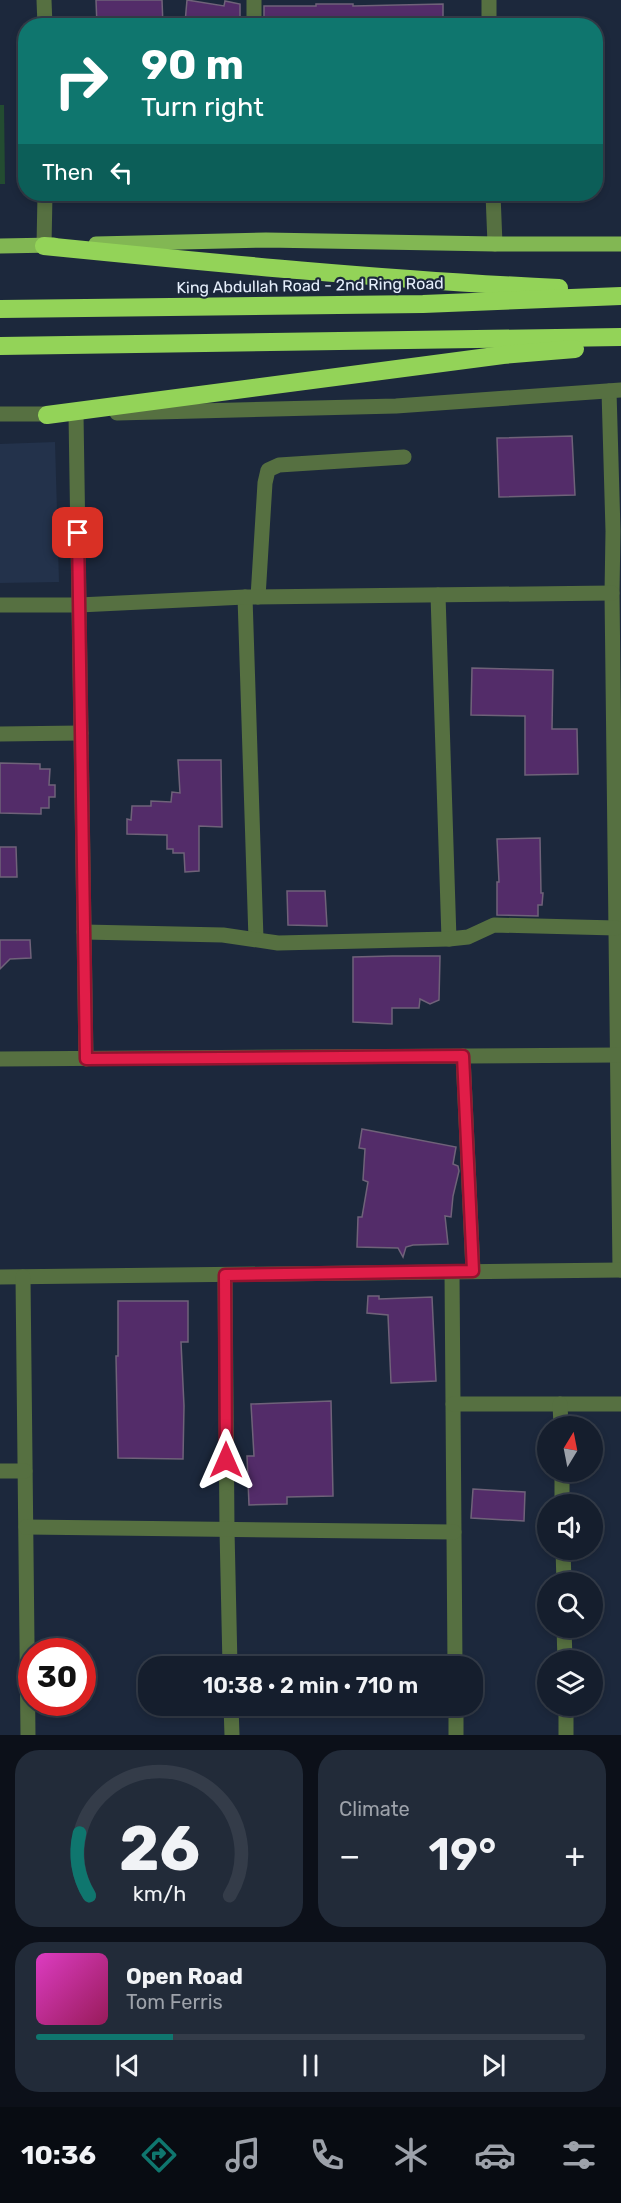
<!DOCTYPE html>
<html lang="en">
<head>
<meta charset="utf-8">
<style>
  body { margin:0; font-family:Rubik,sans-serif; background:#222b39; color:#f1f3f6; height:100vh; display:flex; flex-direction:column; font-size:22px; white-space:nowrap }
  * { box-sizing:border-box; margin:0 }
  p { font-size:20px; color:#9da2aa }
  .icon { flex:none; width:33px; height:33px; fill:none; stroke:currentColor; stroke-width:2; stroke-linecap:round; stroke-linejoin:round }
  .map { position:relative; height:1735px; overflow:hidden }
  .panel { display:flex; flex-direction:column; gap:15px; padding:15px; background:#0c1019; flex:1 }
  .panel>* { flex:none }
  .hud { position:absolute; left:18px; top:18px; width:585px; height:183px; border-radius:24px; box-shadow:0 3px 9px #0003,0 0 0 2px #343c49; background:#0f766e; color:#fff; overflow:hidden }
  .needle { width:39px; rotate:10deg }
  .controls { position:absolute; left:537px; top:1416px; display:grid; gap:12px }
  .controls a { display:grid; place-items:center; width:66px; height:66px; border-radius:50%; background:#151e2d; box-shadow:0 3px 9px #0003,0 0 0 2px #343c49; font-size:30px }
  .speed { position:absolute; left:18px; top:1638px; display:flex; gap:12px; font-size:30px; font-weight:700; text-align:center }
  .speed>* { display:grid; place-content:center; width:78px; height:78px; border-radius:50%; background:#151e2d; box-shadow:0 3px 9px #0003,0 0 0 2px #343c49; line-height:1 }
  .speed .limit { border:9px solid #d22; background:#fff; color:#111 }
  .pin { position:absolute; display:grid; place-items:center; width:51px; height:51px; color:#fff; margin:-26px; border-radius:12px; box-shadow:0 3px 9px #0006 }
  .me { position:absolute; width:66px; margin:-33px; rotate:0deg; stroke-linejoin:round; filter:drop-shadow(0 0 4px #0008) }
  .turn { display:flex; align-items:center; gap:21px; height:126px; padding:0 24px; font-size:27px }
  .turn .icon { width:78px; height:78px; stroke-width:2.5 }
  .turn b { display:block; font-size:42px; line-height:51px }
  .then { display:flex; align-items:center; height:57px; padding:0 24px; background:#0003; gap:12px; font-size:22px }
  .big { font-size:45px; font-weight:600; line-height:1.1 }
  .panel .widget { flex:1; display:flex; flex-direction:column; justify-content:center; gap:9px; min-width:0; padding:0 21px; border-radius:24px; background:#222b39 }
  .panel .dial { align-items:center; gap:0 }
  .dial svg { height:156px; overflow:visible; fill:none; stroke:#343c49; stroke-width:7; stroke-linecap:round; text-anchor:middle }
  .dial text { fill:#f1f3f6; stroke:none }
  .song { display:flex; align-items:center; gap:18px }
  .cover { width:72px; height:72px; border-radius:9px; background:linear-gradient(135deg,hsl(310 70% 55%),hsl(330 70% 35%)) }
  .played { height:6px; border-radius:3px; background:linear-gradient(90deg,#0f766e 25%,#343c49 25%) }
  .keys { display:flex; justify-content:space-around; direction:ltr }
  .heat { display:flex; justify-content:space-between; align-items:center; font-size:33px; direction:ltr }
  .panel .tiles { flex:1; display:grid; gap:15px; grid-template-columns:1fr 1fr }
  .widget:last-child { grid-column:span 2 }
  .trip { position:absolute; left:138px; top:1656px; width:345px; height:60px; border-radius:24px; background:#151e2d; box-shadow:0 3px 9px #0003,0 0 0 2px #343c49; font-weight:600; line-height:60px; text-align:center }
  .dock { display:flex; height:96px; justify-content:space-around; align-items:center; background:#080c12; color:#9da2aa }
  .dock .icon { width:42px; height:42px }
  .dock .current { color:#0f766e }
  .dock b { font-size:27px; color:#f1f3f6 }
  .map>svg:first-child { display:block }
</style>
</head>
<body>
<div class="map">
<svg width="621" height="1735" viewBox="0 0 621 1735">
  <rect width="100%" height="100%" fill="#1c283c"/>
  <!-- built -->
  <polygon fill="#23324b" points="55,442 59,582 0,583 0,444"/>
  <!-- green -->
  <polygon fill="#234c31" points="0,105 4,105 5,184 0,184"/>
  <!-- building -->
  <g fill="#532c69" stroke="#6f6279" stroke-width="1.5">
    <polygon points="96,0 162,0 163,26 97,26"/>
    <polygon points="187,0 224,6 225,1 240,4 240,26 191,26 191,23 185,23"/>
    <polygon points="316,4 353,4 353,6 443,4 443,26 264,26 264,6 316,6"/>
    <polygon points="572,436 575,495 499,497 497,438"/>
    <polygon points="472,668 553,670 552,729 577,729 578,774 525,775 525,716 471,715"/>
    <polygon points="178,760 221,760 222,827 199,826 199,871 185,872 184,853 173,853 173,849 167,849 167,835 127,834 127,819 131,820 132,806 151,806 151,801 171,802 172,792 180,793"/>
    <polygon points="0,763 40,764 40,769 50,769 49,785 55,785 55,797 49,797 49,808 41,808 41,814 0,813"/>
    <polygon points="540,838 541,893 543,893 542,905 538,905 538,916 497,915 497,882 499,882 497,839"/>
    <polygon points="0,847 16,847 17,877 0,877"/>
    <polygon points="287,891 325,891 327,926 288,925"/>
    <polygon points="0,940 30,940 31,958 10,959 0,969"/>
    <polygon points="392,956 440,956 439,1000 430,1004 420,999 419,1008 392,1008 392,1024 353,1022 353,957"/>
    <polygon points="362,1129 456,1147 453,1164 458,1166 459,1171 453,1196 451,1217 445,1216 448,1244 413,1245 406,1247 403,1257 398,1248 357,1247 358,1217 362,1217 368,1182 363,1180 365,1149 359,1148"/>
    <polygon points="368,1296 379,1296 379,1299 432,1297 436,1381 391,1383 388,1315 367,1313"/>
    <polygon points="118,1301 188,1301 188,1342 181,1342 184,1406 183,1459 118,1458 116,1356 118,1356"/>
    <polygon points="331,1401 333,1496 287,1497 287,1504 249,1505 247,1456 254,1456 251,1404"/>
    <polygon points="473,1489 525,1492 524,1521 471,1518"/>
  </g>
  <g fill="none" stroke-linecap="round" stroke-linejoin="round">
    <!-- minor -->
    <g stroke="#567041" stroke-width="15">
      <polyline points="44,0 45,26"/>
      <polyline points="254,26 254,0"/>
      <polyline points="489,26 489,0"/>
      <polyline points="493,194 495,244"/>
      <polyline points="44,246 45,194"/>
      <polyline points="609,391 613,531 612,593 620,1270"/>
      <polyline points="117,413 396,406 621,390"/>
      <polyline points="0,414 57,414"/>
      <polyline points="76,414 86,1059"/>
      <polyline points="438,595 449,939"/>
      <polyline points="245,597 256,939"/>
      <polyline points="258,597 265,483 268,470 279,465 404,457"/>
      <polyline points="0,605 79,605 245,597 612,593"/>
      <polyline points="0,734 81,733"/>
      <polyline points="84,932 223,935 278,943 449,939 468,937 494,925 616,928"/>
      <polyline points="463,1056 473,1271"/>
      <polyline points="0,1059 618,1055"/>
      <polyline points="452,1272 455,1666"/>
      <polyline points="225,1275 227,1530 230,1666"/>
      <polyline points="0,1277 621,1270"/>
      <polyline points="23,1277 28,1735"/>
      <polyline points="453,1404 621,1404"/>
      <polyline points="560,1404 561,1426"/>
      <polyline points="0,1471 25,1471"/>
      <polyline points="562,1472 562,1504"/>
      <polyline points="26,1527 454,1532"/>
      <polyline points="563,1550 564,1582"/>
      <polyline points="564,1628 565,1660"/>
      <polyline points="231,1706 232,1735"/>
      <polyline points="456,1706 456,1735"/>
      <polyline points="566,1706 566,1735"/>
    </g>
    <!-- major -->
    <g stroke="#82b753" stroke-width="15">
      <polyline points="96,244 266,240 495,244 621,244"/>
      <polyline points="0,246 54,245"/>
    </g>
    <!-- highway -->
    <g stroke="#93d358" stroke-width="18">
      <path d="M44 246C215 263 387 280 559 288"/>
      <polyline points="0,309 423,304 621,296"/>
      <polyline points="0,346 621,337"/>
      <polyline points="47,415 503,355 575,349"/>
    </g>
  </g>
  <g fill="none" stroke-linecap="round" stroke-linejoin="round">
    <defs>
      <polyline id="route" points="78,533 86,1059 463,1056 473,1271 225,1275 226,1460"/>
    </defs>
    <!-- route casing -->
    <use href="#route" stroke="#92132f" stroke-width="15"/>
    <!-- route -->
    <use href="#route" stroke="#e11d48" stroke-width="10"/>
  </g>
  <g text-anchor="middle" stroke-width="4.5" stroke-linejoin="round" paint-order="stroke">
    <!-- street labels -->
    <g font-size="16" fill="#e5eefb" stroke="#1c283c">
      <text transform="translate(310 285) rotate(-1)" y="6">King Abdullah Road - 2nd Ring Road</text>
    </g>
  </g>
</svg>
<div class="controls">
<a><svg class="needle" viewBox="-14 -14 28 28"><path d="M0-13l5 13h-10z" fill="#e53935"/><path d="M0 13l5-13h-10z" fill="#9da2aa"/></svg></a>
<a><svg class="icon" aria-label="sound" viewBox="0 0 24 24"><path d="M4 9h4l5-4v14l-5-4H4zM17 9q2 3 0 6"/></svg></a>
<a><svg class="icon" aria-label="search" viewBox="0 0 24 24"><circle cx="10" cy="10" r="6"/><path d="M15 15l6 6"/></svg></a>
<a><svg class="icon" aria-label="layers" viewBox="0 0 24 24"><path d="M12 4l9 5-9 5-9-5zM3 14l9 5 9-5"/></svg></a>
</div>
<div class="speed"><div class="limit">30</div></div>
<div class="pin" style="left:78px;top:533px;background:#d93025"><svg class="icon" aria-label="arrive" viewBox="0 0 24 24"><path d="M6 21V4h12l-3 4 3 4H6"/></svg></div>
<svg class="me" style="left:226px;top:1460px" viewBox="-20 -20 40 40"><path d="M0-17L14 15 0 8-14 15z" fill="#e11d48" stroke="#fff" stroke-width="4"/></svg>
<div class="trip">10:38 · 2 min · 710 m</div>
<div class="hud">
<div class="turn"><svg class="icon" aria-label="right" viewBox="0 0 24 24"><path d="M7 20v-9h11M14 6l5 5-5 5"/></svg><div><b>90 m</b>Turn right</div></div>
<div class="then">Then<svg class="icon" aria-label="left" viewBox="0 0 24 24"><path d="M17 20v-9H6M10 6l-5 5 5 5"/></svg></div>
</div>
</div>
<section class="panel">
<div class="tiles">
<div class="widget dial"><svg viewBox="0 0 100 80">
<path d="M14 69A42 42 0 1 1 86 69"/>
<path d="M14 69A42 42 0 0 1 9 37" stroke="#0f766e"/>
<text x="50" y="56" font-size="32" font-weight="700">26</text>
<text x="50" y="72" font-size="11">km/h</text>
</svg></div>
<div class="widget"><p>Climate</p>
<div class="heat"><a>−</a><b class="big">19°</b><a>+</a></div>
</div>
<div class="widget">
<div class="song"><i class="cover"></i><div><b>Open Road</b><p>Tom Ferris</p></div></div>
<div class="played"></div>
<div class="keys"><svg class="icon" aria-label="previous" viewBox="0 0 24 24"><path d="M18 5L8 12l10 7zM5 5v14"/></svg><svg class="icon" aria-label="pause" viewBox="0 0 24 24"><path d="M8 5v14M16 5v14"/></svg><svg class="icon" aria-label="next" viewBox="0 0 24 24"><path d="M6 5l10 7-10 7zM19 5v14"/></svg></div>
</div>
</div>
</section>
<nav class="dock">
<b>10:36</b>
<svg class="icon current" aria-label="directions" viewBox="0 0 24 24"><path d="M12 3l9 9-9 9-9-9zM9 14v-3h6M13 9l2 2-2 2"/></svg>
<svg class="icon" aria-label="music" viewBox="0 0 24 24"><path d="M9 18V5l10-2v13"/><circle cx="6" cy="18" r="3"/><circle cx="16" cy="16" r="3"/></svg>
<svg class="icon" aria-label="phone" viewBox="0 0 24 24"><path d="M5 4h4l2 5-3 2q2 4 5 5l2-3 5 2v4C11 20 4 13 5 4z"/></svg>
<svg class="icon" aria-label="climate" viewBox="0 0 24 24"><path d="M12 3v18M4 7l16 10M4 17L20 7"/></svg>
<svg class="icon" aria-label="car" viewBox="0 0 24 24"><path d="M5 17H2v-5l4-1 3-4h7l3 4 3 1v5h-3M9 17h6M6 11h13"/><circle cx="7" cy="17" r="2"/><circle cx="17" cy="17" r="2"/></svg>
<svg class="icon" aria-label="filters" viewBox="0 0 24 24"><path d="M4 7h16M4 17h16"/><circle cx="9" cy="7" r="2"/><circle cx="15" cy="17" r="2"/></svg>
</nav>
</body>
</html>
